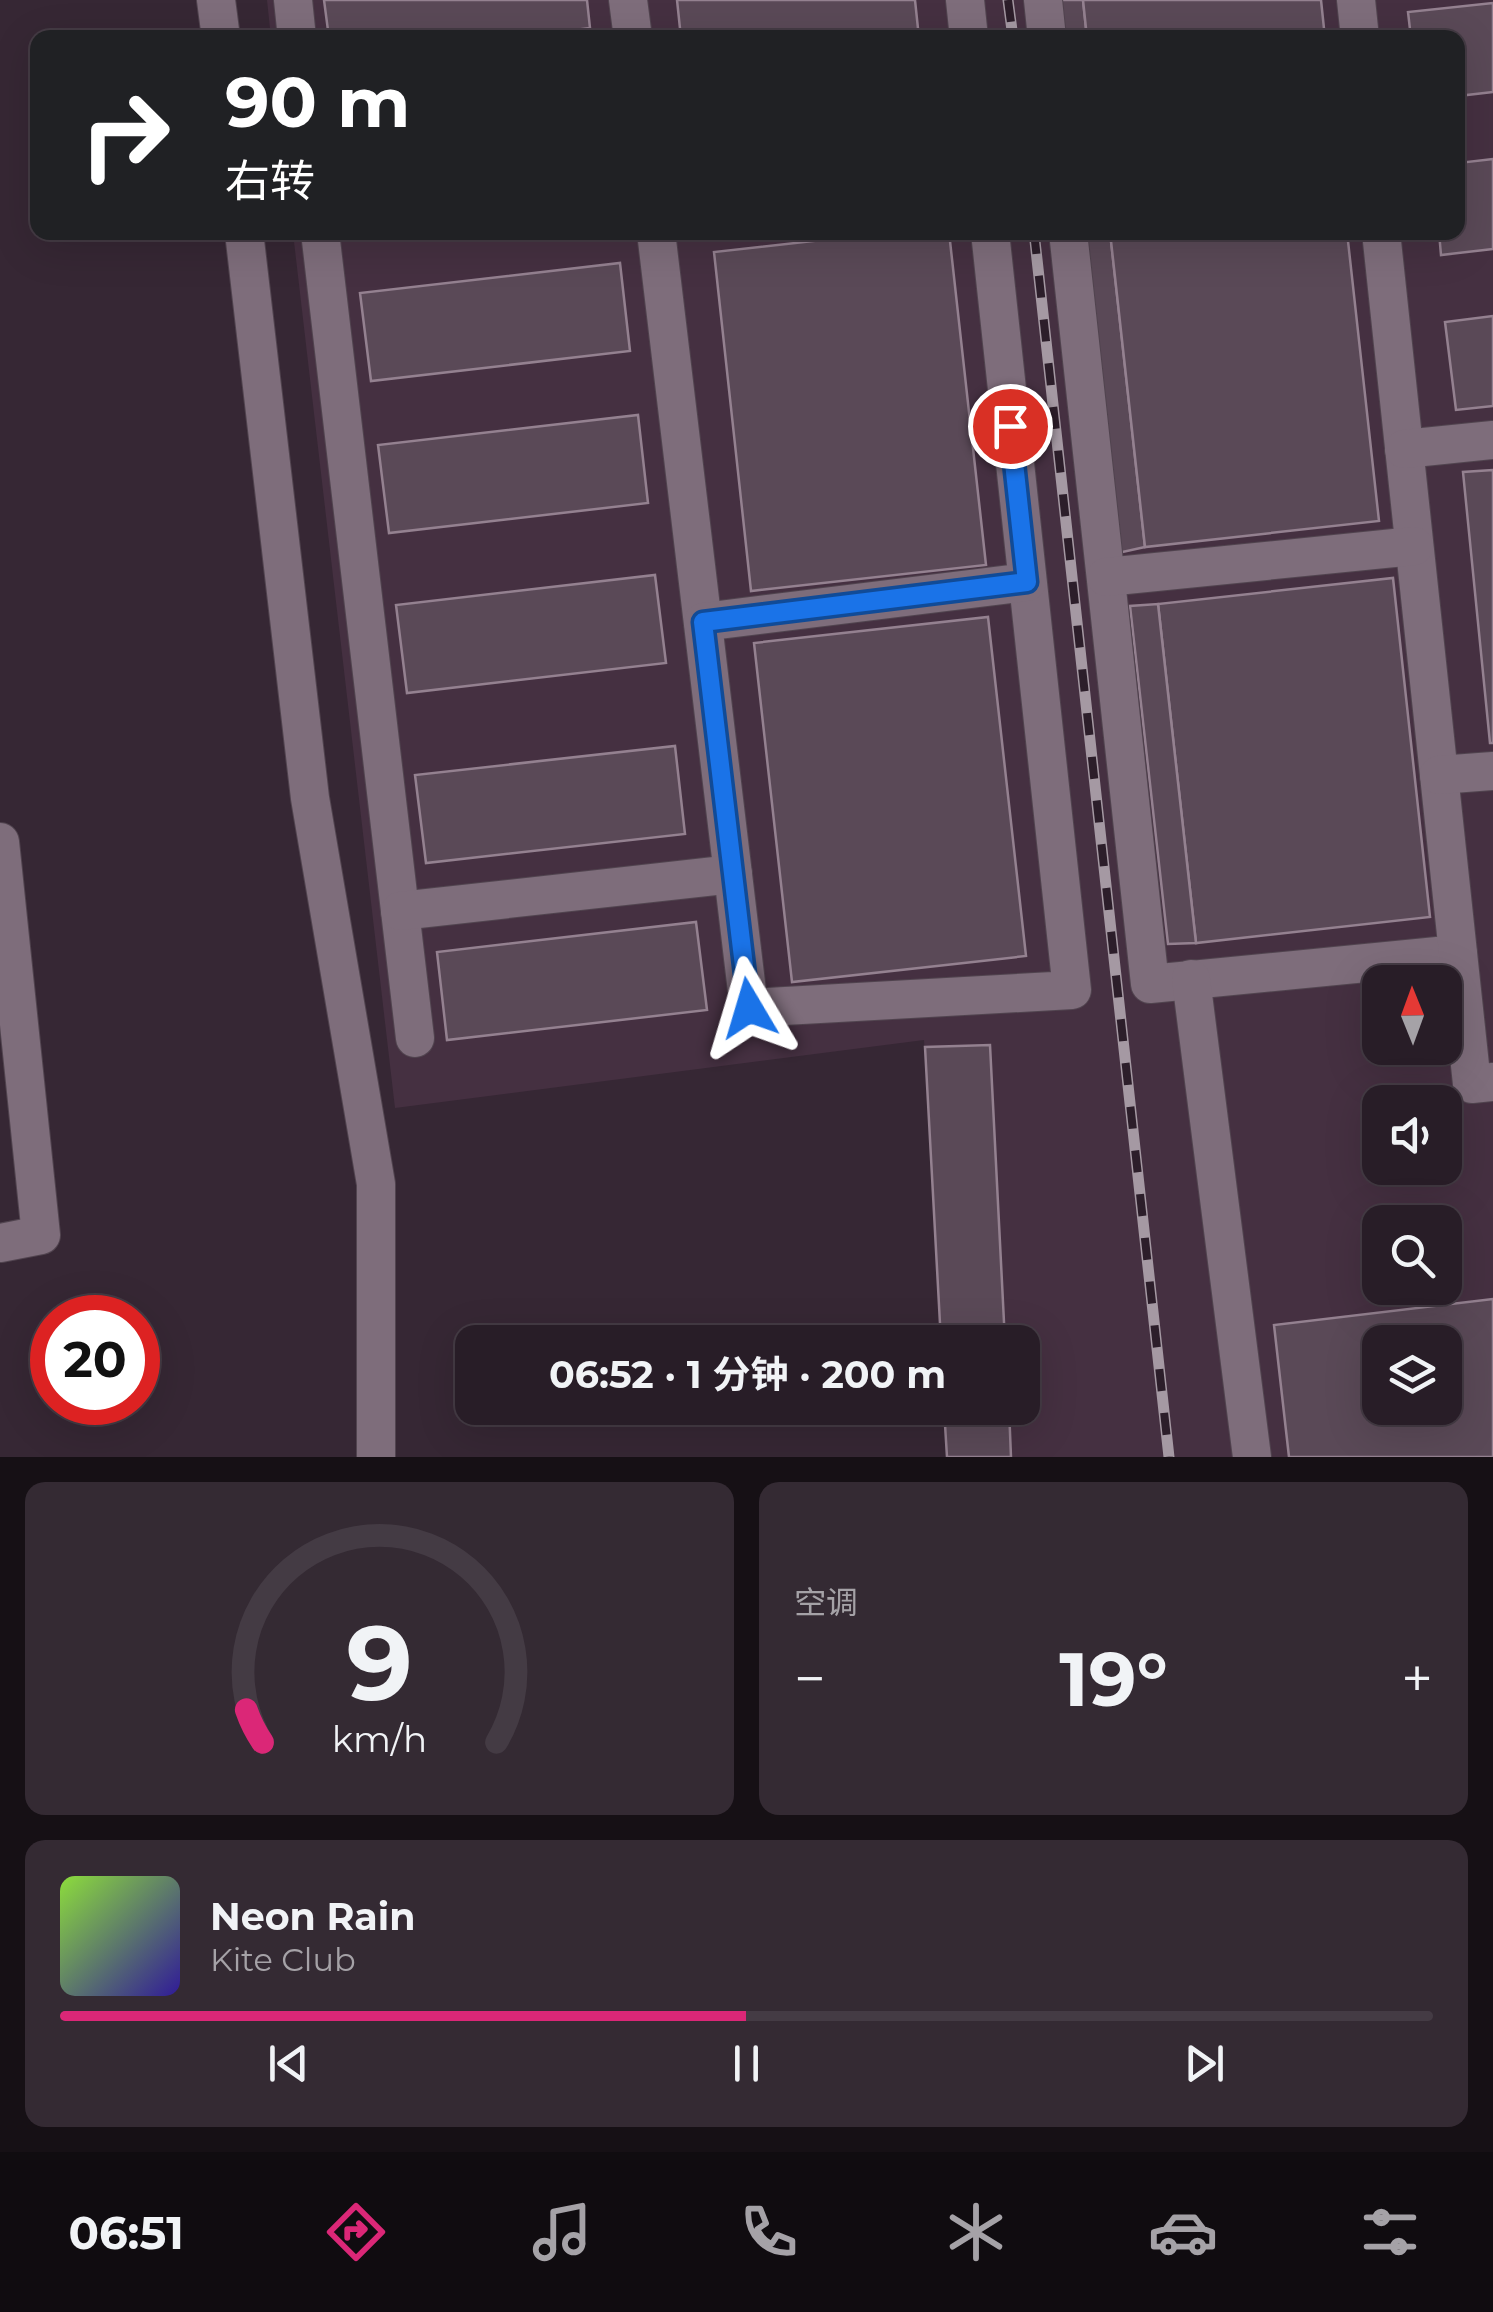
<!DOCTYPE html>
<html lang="zh">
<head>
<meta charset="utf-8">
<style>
  body { margin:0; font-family:Montserrat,"Noto Sans SC",sans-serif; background:#342a33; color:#f1f3f6; height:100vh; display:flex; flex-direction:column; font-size:38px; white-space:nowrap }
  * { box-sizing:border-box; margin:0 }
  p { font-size:32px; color:#a5a2a7 }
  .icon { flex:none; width:55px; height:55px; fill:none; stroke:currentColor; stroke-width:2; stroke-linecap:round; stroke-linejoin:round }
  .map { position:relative; height:1457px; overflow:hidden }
  .details { display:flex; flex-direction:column; gap:25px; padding:25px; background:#161015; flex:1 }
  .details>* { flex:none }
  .hud { position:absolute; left:30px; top:30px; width:1435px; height:210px; border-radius:20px; box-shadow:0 10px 40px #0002,0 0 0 2px #443b44; background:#202124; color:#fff; overflow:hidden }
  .needle { width:65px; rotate:359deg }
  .tools { position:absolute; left:1362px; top:965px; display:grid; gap:20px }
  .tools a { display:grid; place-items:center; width:100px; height:100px; border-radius:20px; background:#281d27; box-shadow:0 10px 40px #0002,0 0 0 2px #443b44; font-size:50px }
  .speed { position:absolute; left:30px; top:1295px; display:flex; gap:20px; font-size:50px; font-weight:700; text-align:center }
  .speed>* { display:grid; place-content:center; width:130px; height:130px; border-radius:50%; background:#281d27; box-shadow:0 10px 40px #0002,0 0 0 2px #443b44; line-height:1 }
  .speed .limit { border:15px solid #d22; background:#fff; color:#111 }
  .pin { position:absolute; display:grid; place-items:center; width:85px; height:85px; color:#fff; margin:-42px; border:5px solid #fff; border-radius:50%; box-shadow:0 2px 10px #0007 }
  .me { position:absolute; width:110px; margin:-55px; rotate:353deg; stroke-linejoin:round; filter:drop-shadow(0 0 8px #0008) }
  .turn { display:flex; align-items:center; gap:35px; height:210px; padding:0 30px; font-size:45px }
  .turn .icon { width:130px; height:130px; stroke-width:2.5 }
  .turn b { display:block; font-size:70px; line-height:85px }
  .big { font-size:75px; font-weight:700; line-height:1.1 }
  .details .tile { flex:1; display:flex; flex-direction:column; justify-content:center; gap:15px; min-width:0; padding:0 35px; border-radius:20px; background:#342a33 }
  .details .dial { align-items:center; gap:0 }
  .dial svg { height:260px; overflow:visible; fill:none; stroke:#443b44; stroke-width:7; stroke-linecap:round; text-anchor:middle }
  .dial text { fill:#f1f3f6; stroke:none }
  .song { display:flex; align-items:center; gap:30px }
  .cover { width:120px; height:120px; border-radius:15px; background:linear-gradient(135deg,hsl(90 70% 55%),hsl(250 70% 35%)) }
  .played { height:10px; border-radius:5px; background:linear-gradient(90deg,#db2777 50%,#443b44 50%) }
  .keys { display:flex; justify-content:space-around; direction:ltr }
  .heat { display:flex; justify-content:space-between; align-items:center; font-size:55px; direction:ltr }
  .details .tiles { flex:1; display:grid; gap:25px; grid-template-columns:1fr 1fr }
  .tile:last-child { grid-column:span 2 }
  .trip { position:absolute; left:455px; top:1325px; width:585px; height:100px; border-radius:20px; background:#281d27; box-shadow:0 10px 40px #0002,0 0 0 2px #443b44; font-weight:700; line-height:100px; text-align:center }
  .menu { display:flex; height:160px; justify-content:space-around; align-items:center; background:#100c10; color:#a5a2a7 }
  .menu .icon { width:70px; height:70px }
  .menu .active { color:#db2777 }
  .menu b { font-size:45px; color:#f1f3f6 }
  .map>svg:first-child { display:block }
</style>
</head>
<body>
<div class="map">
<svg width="1493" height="1457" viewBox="0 0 1493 1457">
  <rect width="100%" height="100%" fill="#362734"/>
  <!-- built -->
  <path fill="#453041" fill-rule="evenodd" d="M267 0H1493V1457H947L944 1408H1022V1342H941L924 1040 395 1108 293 233 1458 232V38H271ZM1380 982H1445V1048H1380ZM1380 1102H1445V1168H1380ZM1380 1222H1445V1288H1380ZM1380 1342H1445V1408H1380Z"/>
  <!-- building -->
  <g fill="#5a4957" stroke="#948190" stroke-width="2.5" fill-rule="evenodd">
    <polygon points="324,0 587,0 590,28 513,38 329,38"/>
    <polygon points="677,0 915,0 919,38 681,38"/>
    <polygon points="1059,0 1083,0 1087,38 1063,38"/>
    <polygon points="1083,0 1321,0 1325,38 1087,38"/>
    <polygon points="1493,3 1493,92 1458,96 1458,38 1411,38 1408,12"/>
    <polygon points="1493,159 1493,249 1441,255 1439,232 1458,232 1458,163"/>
    <polygon points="893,232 949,232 986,565 751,591 714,252"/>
    <polygon points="1085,232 1110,232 1145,547 1118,553"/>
    <polygon points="1110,232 1347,232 1379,521 1145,547"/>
    <polygon points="620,263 630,351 371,381 360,293"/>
    <polygon points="1493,316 1493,406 1456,410 1445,322"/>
    <polygon points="638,415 648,503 389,533 378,445"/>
    <polygon points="1493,470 1493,743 1490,743 1463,472"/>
    <polygon points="655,575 666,663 407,693 396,605"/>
    <polygon points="1393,578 1430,917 1196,943 1158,604"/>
    <polygon points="1158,604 1196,943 1168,944 1130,606"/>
    <polygon points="988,617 1026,956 792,982 754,643"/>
    <polygon points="675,746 685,834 426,863 415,775"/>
    <polygon points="696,922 707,1010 447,1040 437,952"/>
    <polygon points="990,1045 1005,1342 941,1342 925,1047"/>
    <path d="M1493 1299V1457H1289L1274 1325ZM1380 1342H1445V1408H1380Z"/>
    <polygon points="944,1408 1009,1408 1011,1457 947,1457"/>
  </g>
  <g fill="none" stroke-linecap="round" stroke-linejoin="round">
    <defs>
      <g id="minor">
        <polyline points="216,0 221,38"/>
        <polyline points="293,0 297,38"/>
        <polyline points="628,0 633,38"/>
        <polyline points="965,0 969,38"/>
        <polyline points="1043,0 1047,38"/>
        <polyline points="1356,0 1360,38"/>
        <polyline points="244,232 310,798 376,1184 376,1457"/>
        <polyline points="320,232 415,1038"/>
        <polyline points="656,232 749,1008 1072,990 990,232"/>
        <polyline points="1068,232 1150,984 1458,954"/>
        <polyline points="1381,232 1472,1084 1493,1082"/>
        <polyline points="1404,449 1493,440"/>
        <polyline points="1106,577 1414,546"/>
        <polyline points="703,622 1027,582"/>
        <polyline points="1439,775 1493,771"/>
        <polyline points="0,842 41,1235 0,1243"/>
        <polyline points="400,911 733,874"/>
        <polyline points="1191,979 1252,1457"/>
      </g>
    </defs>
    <!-- minor casing -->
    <use href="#minor" stroke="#51444f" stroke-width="40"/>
    <!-- minor -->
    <use href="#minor" stroke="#7e6d7b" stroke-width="38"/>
    <defs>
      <g id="rail">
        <polyline points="1008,0 1013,38"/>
        <polyline points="1034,232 1169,1457"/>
      </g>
    </defs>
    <!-- rail casing -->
    <use href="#rail" stroke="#a599a3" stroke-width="11"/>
    <!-- rail -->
    <use href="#rail" stroke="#2c1e2a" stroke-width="8" stroke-dasharray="22" stroke-linecap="butt"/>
  </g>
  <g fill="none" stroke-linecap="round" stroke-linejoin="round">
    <defs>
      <polyline id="route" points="749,1008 703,622 1027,582 1010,426"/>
    </defs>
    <!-- route casing -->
    <use href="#route" stroke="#114b97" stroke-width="25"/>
    <!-- route -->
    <use href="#route" stroke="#1a73e8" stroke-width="18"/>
  </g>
</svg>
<div class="tools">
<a><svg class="needle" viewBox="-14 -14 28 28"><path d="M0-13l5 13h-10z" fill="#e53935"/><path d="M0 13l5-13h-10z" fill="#a5a2a7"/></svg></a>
<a><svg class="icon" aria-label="sound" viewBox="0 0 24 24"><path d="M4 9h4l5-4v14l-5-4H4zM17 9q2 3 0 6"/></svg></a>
<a><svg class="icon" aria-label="search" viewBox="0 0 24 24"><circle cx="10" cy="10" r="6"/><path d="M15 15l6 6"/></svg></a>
<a><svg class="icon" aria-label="layers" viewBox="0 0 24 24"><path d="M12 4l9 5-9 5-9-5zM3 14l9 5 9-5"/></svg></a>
</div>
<div class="speed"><div class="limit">20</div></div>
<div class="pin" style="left:1010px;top:426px;background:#d93025"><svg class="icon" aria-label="arrive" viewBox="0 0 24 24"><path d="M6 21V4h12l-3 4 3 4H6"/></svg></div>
<svg class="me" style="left:749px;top:1008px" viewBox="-20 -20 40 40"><path d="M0-17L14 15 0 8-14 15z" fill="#1a73e8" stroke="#fff" stroke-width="4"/></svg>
<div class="trip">06:52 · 1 分钟 · 200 m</div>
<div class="hud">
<div class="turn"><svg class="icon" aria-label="right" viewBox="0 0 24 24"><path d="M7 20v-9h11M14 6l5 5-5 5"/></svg><div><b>90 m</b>右转</div></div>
</div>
</div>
<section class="details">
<div class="tiles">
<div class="tile dial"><svg viewBox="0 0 100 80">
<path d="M14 69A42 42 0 1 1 86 69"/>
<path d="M14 69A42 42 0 0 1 9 59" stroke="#db2777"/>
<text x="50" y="56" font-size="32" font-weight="700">9</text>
<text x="50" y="72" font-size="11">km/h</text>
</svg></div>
<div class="tile"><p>空调</p>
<div class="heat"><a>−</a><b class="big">19°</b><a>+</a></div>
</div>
<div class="tile">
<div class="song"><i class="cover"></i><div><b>Neon Rain</b><p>Kite Club</p></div></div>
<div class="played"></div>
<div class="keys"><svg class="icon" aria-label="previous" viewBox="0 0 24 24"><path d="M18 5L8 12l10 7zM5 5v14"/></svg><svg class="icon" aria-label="pause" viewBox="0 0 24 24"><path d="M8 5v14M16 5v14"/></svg><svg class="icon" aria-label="next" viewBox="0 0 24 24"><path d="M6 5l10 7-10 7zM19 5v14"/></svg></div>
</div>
</div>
</section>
<nav class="menu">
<b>06:51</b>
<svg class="icon active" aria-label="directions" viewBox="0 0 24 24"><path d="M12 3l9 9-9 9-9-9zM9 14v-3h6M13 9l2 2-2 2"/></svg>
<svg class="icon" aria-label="music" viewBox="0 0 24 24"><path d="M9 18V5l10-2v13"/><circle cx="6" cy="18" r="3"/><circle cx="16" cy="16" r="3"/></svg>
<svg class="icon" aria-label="phone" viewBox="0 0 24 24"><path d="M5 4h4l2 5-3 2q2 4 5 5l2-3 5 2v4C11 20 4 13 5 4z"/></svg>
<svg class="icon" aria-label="climate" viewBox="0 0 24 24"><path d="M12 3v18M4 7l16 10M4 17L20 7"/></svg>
<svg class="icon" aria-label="car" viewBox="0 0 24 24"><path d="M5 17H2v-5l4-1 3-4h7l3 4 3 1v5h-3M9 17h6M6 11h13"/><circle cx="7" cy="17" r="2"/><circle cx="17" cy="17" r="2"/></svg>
<svg class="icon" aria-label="filters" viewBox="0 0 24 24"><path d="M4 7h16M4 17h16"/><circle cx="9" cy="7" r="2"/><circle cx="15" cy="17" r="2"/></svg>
</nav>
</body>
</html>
